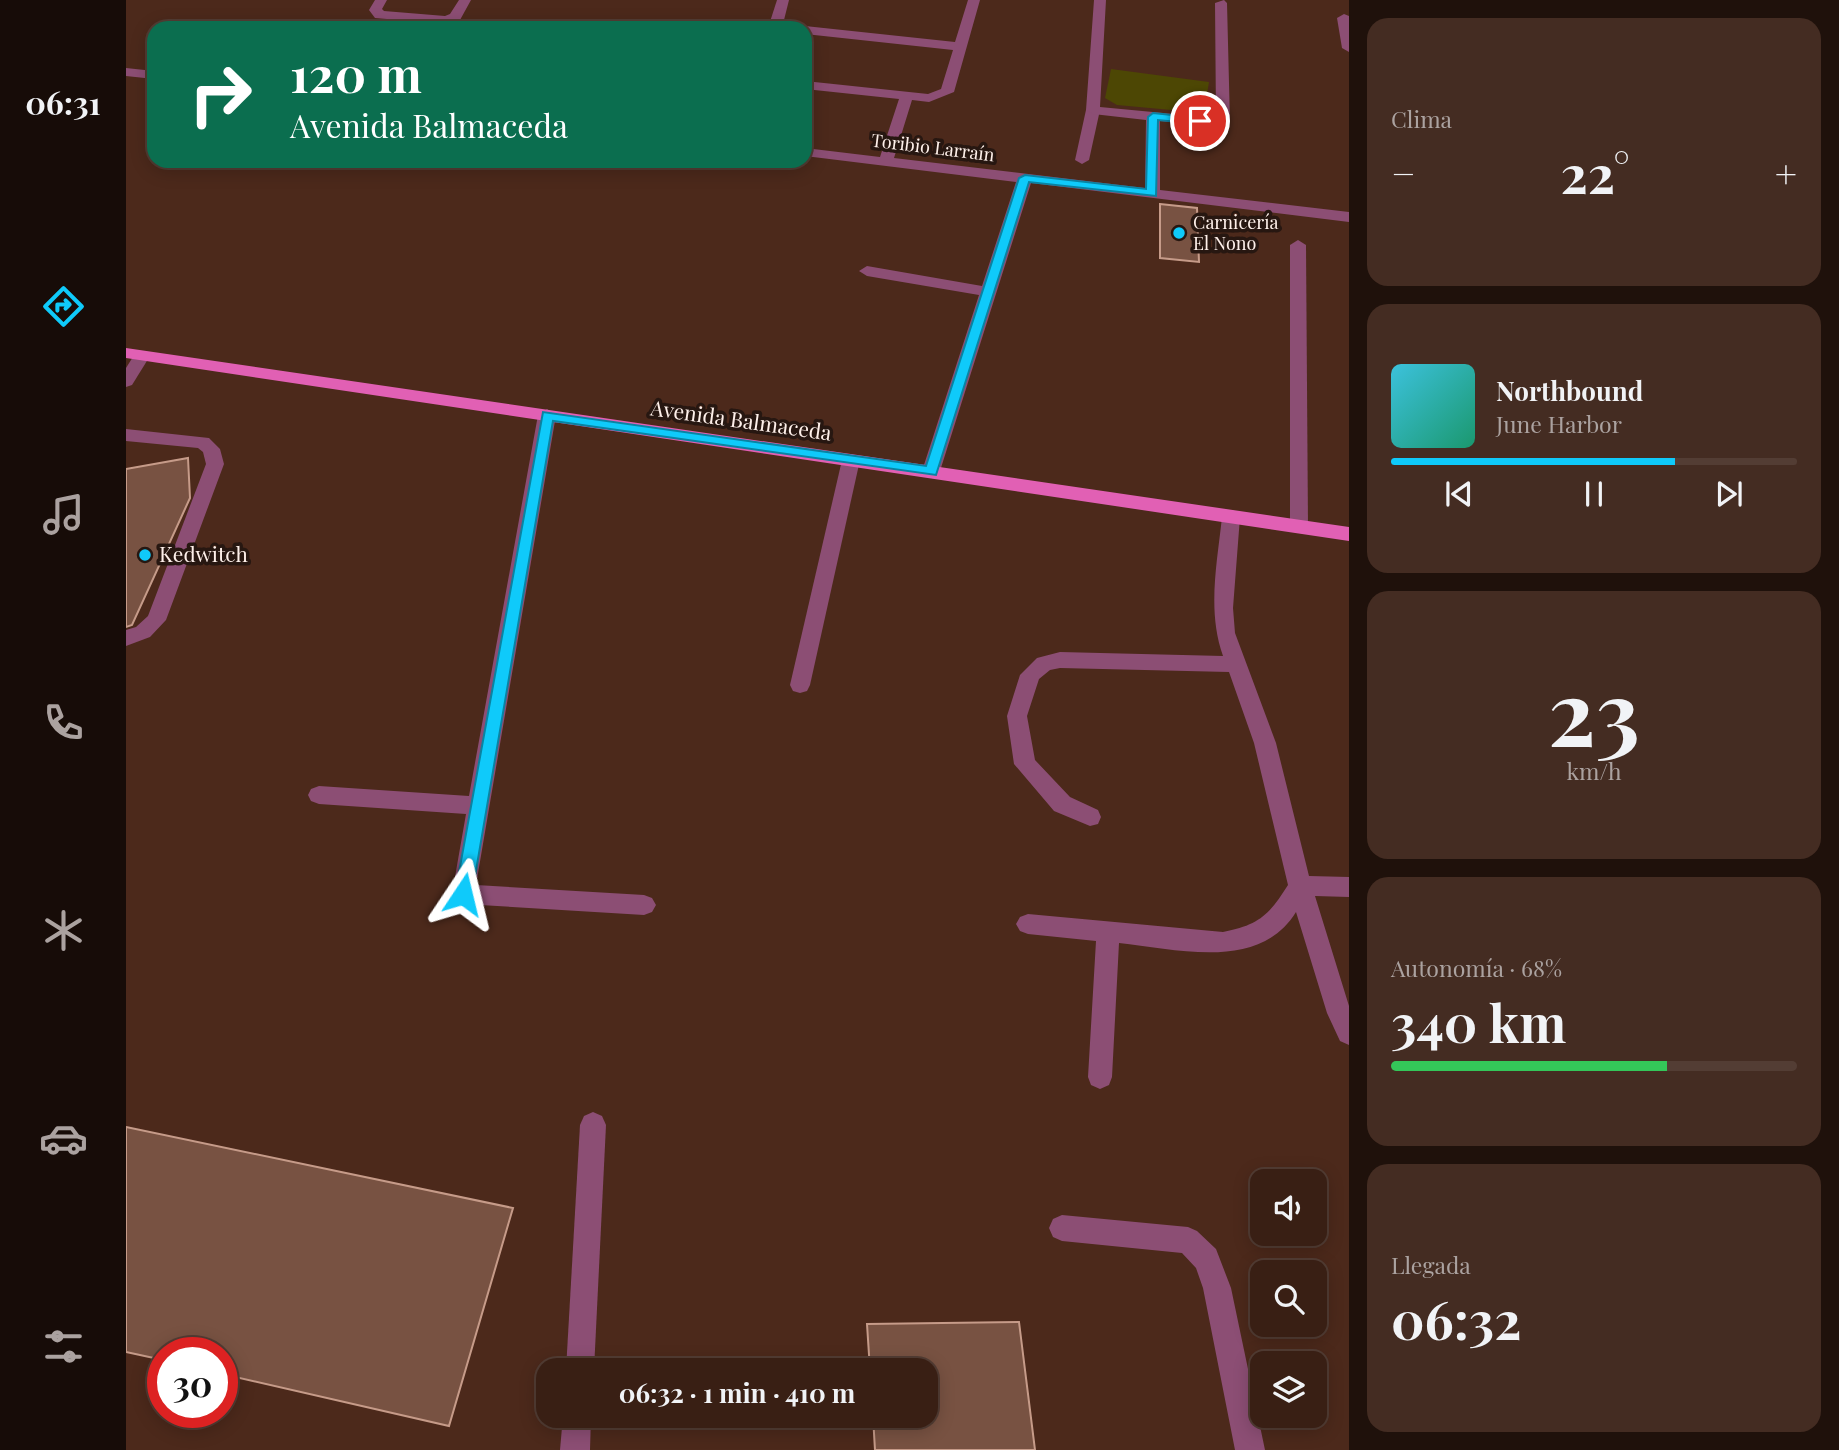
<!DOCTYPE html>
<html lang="es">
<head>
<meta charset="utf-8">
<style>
  body { margin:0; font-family:"Playfair Display",serif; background:#442c22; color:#f1f3f6; height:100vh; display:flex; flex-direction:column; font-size:26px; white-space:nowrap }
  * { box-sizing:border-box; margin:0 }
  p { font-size:23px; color:#aba2a0 }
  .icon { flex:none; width:38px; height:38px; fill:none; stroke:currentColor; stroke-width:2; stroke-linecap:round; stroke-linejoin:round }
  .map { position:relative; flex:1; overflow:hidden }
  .panel { display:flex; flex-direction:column; gap:18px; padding:18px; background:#1f110b; width:490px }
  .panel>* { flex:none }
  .banner { position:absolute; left:21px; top:21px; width:665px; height:147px; border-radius:21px; box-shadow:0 4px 18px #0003,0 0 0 2px #533d34; background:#0b6e4f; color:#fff; overflow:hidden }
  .controls { position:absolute; left:1124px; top:1169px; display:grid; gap:14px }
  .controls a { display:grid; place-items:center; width:77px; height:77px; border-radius:14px; background:#391f14; box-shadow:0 4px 18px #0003,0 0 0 2px #533d34; font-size:35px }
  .speed { position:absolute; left:21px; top:1337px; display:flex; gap:14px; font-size:35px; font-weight:700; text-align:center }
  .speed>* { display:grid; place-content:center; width:91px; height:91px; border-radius:50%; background:#391f14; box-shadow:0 4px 18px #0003,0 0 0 2px #533d34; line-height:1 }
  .speed .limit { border:10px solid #d22; background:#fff; color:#111 }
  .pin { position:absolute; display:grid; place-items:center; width:60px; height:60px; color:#fff; margin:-30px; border:4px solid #fff; border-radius:50%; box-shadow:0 2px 7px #0007 }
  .me { position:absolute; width:77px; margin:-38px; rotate:10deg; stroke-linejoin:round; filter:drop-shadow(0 0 5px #0008) }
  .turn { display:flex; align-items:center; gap:24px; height:147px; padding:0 28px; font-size:32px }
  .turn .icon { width:91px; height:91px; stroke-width:2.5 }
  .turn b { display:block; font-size:49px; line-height:60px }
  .big { font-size:52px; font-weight:700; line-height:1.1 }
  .panel .tile { flex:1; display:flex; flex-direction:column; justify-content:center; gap:10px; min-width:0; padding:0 24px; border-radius:21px; background:#442c22 }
  .panel .dial { align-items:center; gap:0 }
  .dial b { font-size:91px; line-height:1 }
  .song { display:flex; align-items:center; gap:21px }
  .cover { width:84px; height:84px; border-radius:10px; background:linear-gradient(135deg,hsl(190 70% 55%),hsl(160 70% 35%)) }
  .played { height:7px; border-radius:4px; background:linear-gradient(90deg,#0fcafa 70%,#533d34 70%) }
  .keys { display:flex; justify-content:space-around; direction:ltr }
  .heat { display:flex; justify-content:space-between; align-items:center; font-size:38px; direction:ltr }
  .charge { height:10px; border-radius:5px; background:linear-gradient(90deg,#34c759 68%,#533d34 0) }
  .trip { position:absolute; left:410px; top:1358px; width:402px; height:70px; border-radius:21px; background:#391f14; box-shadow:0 4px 18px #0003,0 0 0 2px #533d34; font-weight:700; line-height:70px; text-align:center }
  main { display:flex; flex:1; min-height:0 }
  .menu { display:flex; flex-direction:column; width:126px; justify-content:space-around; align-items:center; background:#170c08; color:#aba2a0 }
  .menu .icon { width:49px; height:49px }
  .menu .active { color:#0fcafa }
  .menu b { font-size:32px; color:#f1f3f6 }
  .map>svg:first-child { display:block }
</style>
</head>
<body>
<main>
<nav class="menu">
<b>06:31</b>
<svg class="icon active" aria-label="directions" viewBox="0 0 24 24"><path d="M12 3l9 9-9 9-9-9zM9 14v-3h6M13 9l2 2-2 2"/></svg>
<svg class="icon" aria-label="music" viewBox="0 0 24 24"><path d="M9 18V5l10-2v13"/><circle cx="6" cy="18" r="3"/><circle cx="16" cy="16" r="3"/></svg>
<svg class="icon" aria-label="phone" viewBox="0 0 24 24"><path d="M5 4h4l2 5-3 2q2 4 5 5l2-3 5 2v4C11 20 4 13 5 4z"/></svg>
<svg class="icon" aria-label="climate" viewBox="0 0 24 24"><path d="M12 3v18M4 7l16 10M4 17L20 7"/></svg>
<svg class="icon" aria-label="car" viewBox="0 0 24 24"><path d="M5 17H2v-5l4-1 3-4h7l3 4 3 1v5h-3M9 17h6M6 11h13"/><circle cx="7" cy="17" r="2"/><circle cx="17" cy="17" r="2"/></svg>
<svg class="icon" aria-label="filters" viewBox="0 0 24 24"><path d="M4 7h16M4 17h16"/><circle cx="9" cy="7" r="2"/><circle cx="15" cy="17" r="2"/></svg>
</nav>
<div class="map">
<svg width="1223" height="1450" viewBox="0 0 1223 1450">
  <rect width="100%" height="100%" fill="#4c291b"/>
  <!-- green -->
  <polygon fill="#4d4704" points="985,69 1083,82 1078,113 991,105 979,98"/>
  <!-- building -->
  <g fill="#785242" stroke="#c69b89" stroke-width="2">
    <polygon points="1034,204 1071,208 1073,262 1034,258"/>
    <polygon points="62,458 64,498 6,625 0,627 0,469"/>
    <polygon points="0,1127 387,1208 323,1426 96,1374 96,1353 37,1353 37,1360 0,1352"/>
    <polygon points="893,1322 909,1450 749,1450 747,1416 800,1416 800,1370 744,1370 741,1324"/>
  </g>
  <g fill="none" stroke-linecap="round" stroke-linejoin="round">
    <!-- lane -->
    <g fill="#8c4e74" fill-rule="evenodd">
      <polygon points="967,106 974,110 963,160 956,164 949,160 960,110"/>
      <polygon points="1172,240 1180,245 1182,527 1180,532 1166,532 1164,527 1164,245"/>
      <polygon points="16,351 24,356 6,385 0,387 0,368 10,352"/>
      <polygon points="0,429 83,438 94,449 98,464 40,620 24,637 0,646 0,630 10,627 22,616 80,464 77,452 72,448 0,441"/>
      <polygon points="725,454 731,456 734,460 684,685 681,691 674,693 667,691 664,685 716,460 719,456"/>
      <path d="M1105 510 1112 512 1114 517 1107 608 1109 633 1150 743 1183 876 1223 877V897L1189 896 1223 1006V1045L1214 1041 1201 1013 1170 912C1133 972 1052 949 993 943L986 1077 983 1085 974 1089 965 1085 962 1077 970 941 902 934 894 931 890 924 894 917 902 914 1097 932C1133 925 1143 915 1162 885L1128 743 1103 672 934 668 924 670 913 679 901 716 909 760 944 797 972 810 975 817 972 824 964 826 928 811 888 764 881 716 894 675 911 658 934 652 1097 656C1081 611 1091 564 1096 517L1098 512Z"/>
      <polygon points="936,1215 1062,1227 1071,1231 1090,1249 1105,1288 1139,1450 1109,1450 1077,1288 1070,1268 1056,1253 936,1241 927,1237 923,1228 927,1219"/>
    </g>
    <!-- street -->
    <g fill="#8c4e74" fill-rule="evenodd">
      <polygon points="249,0 261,0 256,9 258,11 319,16 324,14 333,0 345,0 334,20 320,24 249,18 243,10"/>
      <polygon points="651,0 663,0 656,28 642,28"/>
      <polygon points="842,0 854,0 828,92 803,102 786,100 768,158 1019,188 1020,120 967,114 960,110 968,0 980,0 974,107 1090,118 1089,3 1098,0 1101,3 1104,123 1097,127 1034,121 1034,190 1223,212 1223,222 905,183 814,471 811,475 799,475 796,471 853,295 741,276 733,271 741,266 856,286 890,182 679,156 679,148 754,157 773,99 679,89 679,81 802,94 815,89 827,50 679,34 679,28 674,28 679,26 829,42"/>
      <polygon points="1218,14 1223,16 1223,52 1216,48 1211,18"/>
      <polygon points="0,68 28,71 28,79 0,76"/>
      <polygon points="421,409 430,415 350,885 518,895 526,898 530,905 526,912 518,915 337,904 329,901 326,894 340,814 193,804 185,801 182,795 185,789 193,786 343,796 412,415"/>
      <polygon points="467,1112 476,1116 480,1125 468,1370 440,1370 454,1125 458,1116"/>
      <polygon points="437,1416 465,1416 464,1450 434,1450"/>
    </g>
    <!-- primary -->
    <polygon fill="#e160b4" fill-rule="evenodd" points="0,348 1223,527 1223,541 0,358"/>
  </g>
  <!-- route -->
  <polygon fill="#0fcafa" stroke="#0a83a2" stroke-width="2" points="1027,113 1074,118 1079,121 1074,124 1032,120 1030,196 903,182 810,475 427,421 346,894 343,899 337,902 331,899 329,894 417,412 800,466 893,178 899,175 1020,189 1022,117"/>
  <!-- markers -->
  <g fill="#0fcafa" stroke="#271711" stroke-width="2.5">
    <circle cx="1053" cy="233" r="7"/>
    <circle cx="19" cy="555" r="7"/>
  </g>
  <g text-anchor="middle" stroke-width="7" stroke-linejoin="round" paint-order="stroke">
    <!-- far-street labels -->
    <g font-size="18" fill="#fef0ea" stroke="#271711">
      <text transform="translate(807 148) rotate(7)" y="6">Toribio Larraín</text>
    </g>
    <!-- far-poi labels -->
    <g font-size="18" fill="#fef0ea" stroke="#271711" text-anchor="start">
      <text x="1067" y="229">Carnicería<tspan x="1067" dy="21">El Nono</tspan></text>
    </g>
    <!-- street labels -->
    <g font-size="21" fill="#fef0ea" stroke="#271711">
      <text transform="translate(615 421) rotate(8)" y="7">Avenida Balmaceda</text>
    </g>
    <!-- poi labels -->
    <g font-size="21" fill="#fef0ea" stroke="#271711" text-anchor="start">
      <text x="33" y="562">Kedwitch</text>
    </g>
  </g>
</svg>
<div class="controls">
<a><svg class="icon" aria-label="sound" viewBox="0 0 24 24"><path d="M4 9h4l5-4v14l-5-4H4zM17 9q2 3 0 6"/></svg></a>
<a><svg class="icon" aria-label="search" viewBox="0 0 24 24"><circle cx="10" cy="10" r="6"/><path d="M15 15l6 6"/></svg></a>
<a><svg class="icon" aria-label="layers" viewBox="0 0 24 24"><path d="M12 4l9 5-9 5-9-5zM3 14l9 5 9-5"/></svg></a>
</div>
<div class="speed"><div class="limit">30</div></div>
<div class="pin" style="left:1074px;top:121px;background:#d93025"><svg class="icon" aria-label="arrive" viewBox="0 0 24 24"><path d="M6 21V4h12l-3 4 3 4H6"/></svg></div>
<svg class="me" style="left:337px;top:894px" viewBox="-20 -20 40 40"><path d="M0-17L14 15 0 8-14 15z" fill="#0fcafa" stroke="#fff" stroke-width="4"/></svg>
<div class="trip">06:32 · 1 min · 410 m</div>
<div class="banner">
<div class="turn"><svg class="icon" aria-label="right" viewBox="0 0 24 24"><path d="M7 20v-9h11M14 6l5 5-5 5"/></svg><div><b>120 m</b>Avenida Balmaceda</div></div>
</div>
</div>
<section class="panel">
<div class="tile"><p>Clima</p>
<div class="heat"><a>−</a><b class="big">22°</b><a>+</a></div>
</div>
<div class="tile">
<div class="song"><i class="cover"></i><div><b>Northbound</b><p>June Harbor</p></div></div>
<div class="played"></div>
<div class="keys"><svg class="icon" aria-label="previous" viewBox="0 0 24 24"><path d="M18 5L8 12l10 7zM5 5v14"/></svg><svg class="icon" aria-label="pause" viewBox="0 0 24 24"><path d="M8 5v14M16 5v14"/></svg><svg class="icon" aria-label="next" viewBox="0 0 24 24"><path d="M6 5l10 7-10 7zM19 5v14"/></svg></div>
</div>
<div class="tile dial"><b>23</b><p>km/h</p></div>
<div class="tile"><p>Autonomía · 68%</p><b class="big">340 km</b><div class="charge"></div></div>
<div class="tile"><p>Llegada</p><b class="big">06:32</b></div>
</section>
</main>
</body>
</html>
